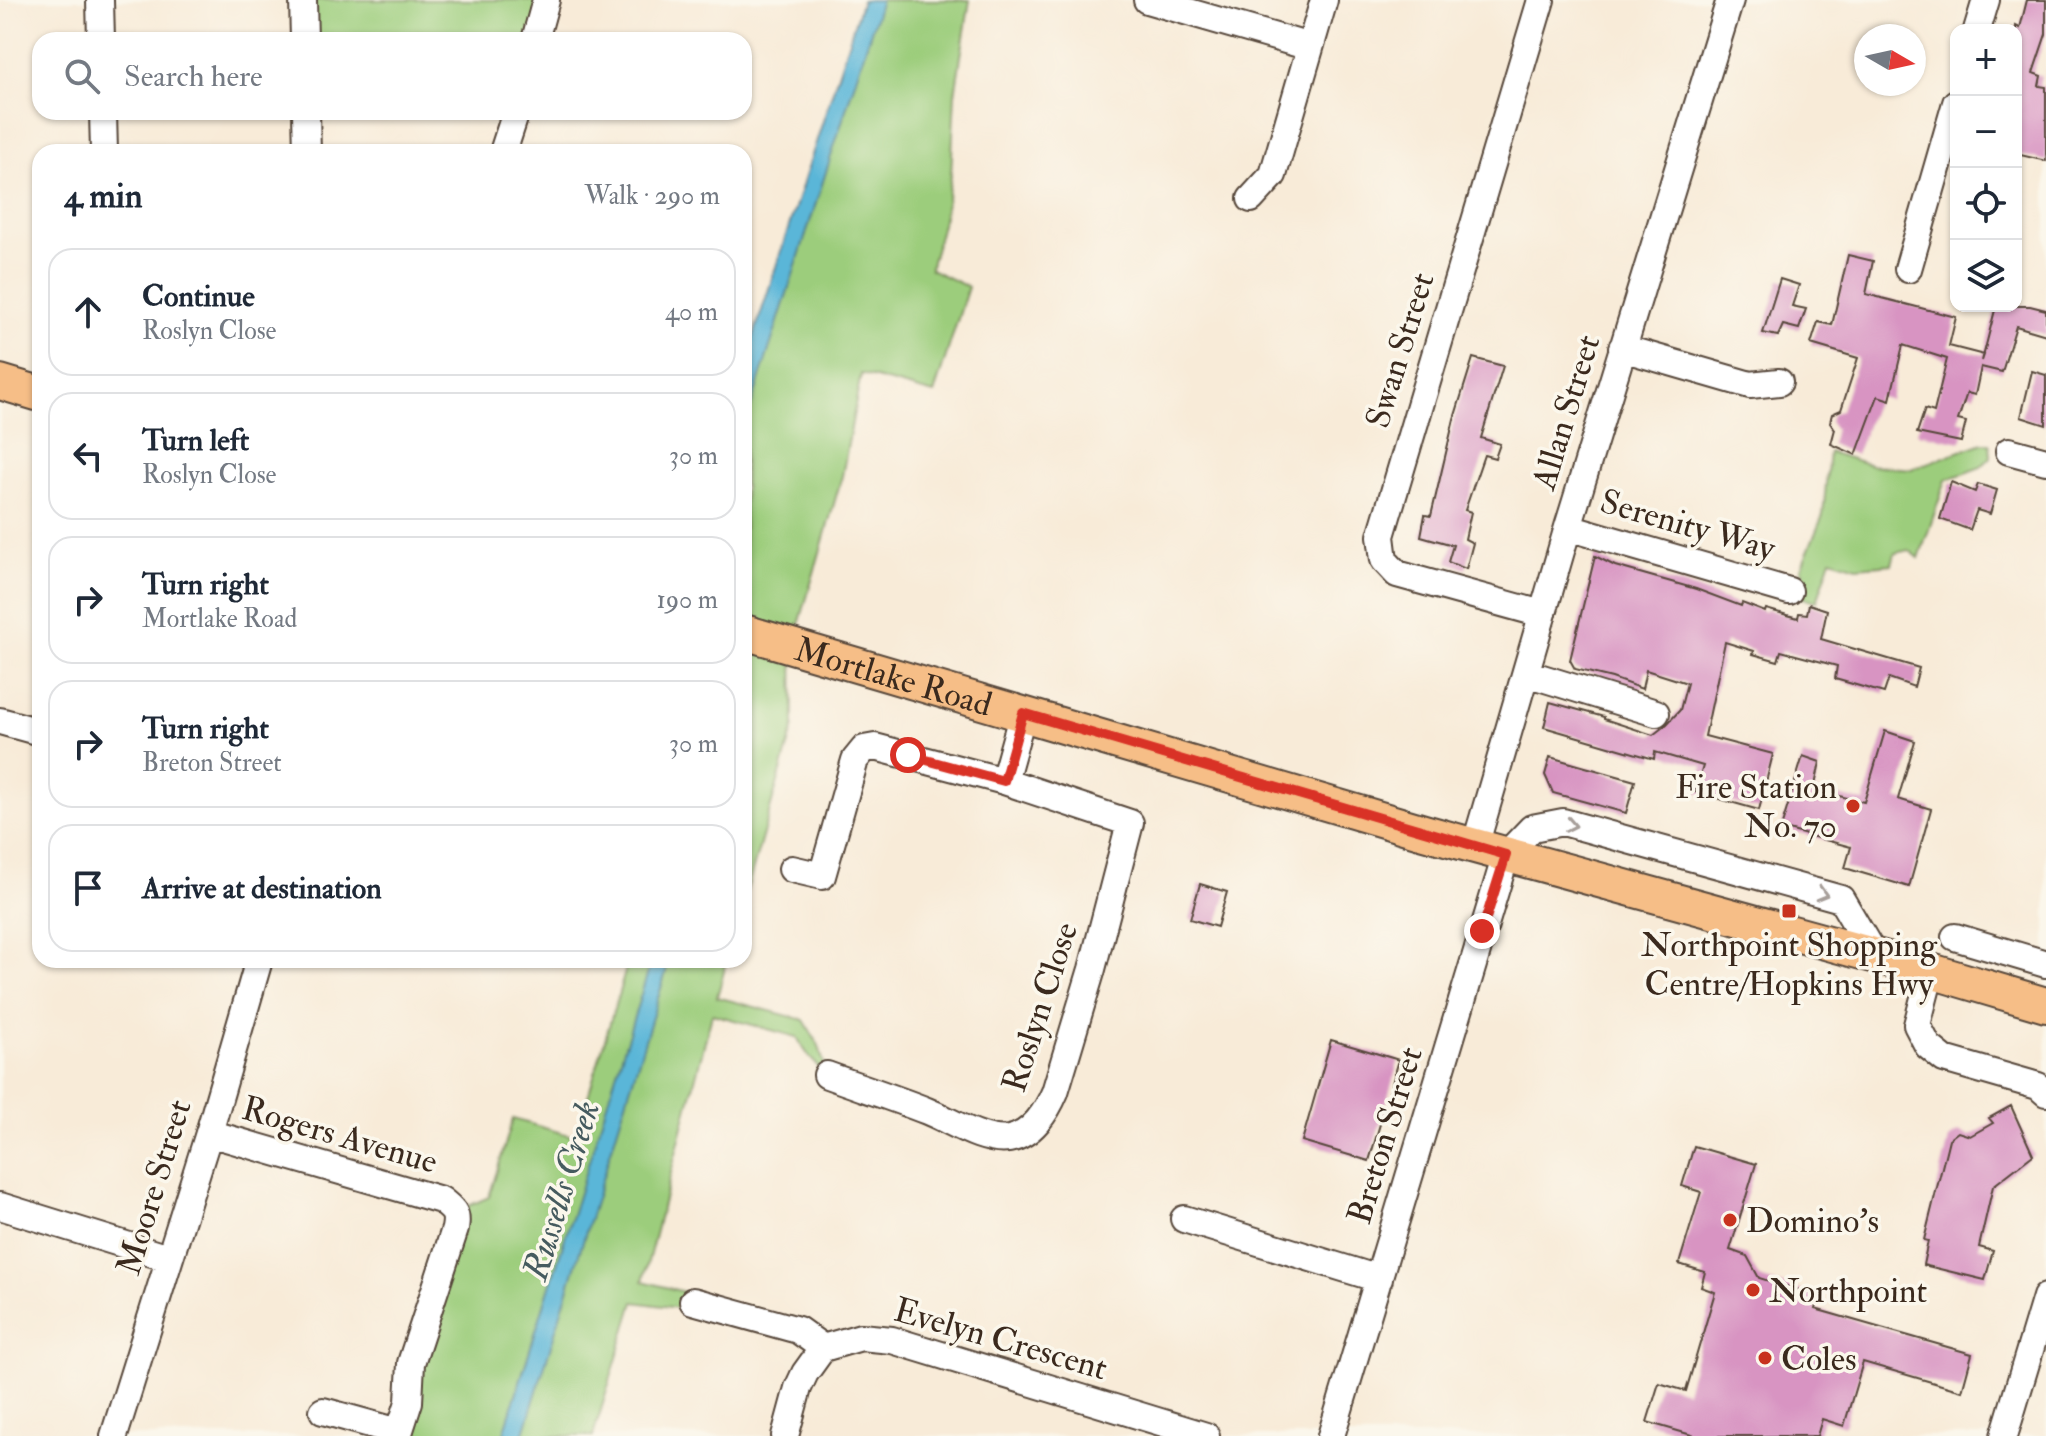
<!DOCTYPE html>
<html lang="en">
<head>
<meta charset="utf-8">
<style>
  :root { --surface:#fff; --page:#f2f2f3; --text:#1f2937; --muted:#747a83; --line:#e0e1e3 }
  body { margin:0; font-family:"IM FELL Double Pica",serif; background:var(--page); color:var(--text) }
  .controls { position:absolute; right:24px; top:24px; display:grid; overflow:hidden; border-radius:16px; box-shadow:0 2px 6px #0004 }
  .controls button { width:72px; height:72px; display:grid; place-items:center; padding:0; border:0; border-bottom:2px solid var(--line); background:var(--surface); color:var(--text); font:40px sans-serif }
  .compass { position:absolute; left:1854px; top:24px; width:72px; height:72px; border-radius:50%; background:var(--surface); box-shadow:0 2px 6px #0004; rotate:99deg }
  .stop { position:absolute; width:24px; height:24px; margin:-18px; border:6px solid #d93025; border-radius:50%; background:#fff }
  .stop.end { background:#d93025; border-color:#fff; box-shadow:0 2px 8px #0008 }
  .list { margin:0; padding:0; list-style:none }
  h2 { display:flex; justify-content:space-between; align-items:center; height:104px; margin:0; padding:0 32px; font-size:34px }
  h2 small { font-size:26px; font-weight:400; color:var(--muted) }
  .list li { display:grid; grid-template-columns:52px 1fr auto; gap:24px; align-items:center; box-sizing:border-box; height:128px; margin:0 16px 16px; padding:0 16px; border:2px solid var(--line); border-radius:24px }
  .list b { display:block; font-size:30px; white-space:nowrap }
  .list p { margin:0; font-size:26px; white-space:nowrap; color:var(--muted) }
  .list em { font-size:26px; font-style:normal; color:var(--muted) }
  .icon { flex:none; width:44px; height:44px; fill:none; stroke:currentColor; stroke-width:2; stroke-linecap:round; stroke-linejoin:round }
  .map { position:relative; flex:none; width:2046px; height:1436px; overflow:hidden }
  .search { position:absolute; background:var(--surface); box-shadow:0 2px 6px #0004; left:32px; top:32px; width:720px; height:88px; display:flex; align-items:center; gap:20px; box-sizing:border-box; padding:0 28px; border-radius:24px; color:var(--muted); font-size:30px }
  .panel { position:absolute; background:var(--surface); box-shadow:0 2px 6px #0004; left:32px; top:144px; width:720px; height:824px; border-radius:24px }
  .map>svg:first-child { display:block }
  .green { fill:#9ccd7c; stroke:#6c7c4d; stroke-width:2 }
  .water { fill:#5ab6d8; stroke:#4a707b; stroke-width:2 }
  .building { fill:#d894c2 }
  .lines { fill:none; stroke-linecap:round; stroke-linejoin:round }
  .minor-casing { stroke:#57473a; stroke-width:30 }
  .major-casing { stroke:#57473a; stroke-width:38 }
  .minor { stroke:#fff; stroke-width:26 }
  .major { stroke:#f6be87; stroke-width:34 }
  .oneway { stroke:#a79f9a }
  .route { stroke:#d93025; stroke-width:10 }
  .poi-dot { fill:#c8321e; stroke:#fbf7ec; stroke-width:3 }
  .labels { text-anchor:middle; stroke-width:7; stroke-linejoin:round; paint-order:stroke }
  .street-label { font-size:34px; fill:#3b2a1e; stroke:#fbf7ec }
  .poi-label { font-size:34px; fill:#3b2a1e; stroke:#fbf7ec; text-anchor:start }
  .water-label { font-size:36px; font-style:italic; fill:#465b5f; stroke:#fbf7ec }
</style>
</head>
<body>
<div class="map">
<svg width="2046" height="1436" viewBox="0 0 2046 1436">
  <rect width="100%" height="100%" fill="#fbf7ec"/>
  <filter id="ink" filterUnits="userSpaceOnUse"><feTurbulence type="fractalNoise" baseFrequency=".0125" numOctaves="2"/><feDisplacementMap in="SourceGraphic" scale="16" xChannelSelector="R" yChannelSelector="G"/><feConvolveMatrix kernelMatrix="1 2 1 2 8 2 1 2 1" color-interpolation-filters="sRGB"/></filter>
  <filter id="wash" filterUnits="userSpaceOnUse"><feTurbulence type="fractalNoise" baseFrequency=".006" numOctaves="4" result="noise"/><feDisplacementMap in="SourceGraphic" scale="32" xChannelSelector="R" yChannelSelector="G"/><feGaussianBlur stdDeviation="1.8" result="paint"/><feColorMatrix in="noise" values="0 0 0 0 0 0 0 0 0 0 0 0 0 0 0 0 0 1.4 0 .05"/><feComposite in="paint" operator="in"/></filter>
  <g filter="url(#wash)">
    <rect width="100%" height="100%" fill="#f8ebd8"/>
    <path class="green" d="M303 0H546L535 40H304Z
      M869 0H970L955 94 951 176 943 220 930 269 968 287 934 394 861 374 842 476 793 646 794 726 744 900V384Z
      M1983 443H1990L1991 457 1981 467 1946 480 1919 558 1909 550 1895 553 1892 564 1857 567 1831 559 1817 601 1794 596 1806 578 1801 568 1823 515 1829 452 1871 465 1911 469Z
      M626 960H727L717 997 804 1020 819 1046 827 1075C814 1064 805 1053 797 1037L712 1014 643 1281 684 1292 678 1308 634 1302 593 1436H409L421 1362 466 1207 489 1197 513 1119 576 1137 625 972Z"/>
    <path class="water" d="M862 0H881L744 428V366Z
      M649 960H667L666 972 523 1436H503L648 972Z"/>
    <g id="blocks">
      <path class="building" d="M2027 0H2046V34L2033 73 2041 76 2039 86 2046 87V161L2016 154V26L2020 28Z
        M1848 255 1873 261 1866 294 1956 317 1949 346 1984 355 1982 361 1996 306H2030L2046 310V335L2016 326 2002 372 1981 367 1975 395 1967 393 1958 420 1966 422 1961 442 1917 433 1925 409 1934 412 1947 359 1903 345 1890 400 1878 396 1856 455 1831 444 1835 429 1830 422 1832 414 1841 410 1858 358 1811 344 1818 322 1832 325Z
        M1780 279 1799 285 1792 306 1806 309 1799 329 1783 325 1778 336 1763 333Z
        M1473 358 1503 366 1481 438 1500 444 1495 458 1484 455 1465 510 1471 512 1465 539 1473 543 1466 569 1448 562 1453 545 1421 536 1425 515 1431 516 1454 419Z
        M2032 371 2046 375V425L2021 417Z
        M1951 482 1975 492 1978 484 1997 490 1990 514 1977 510 1970 530 1940 519Z
        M1595 556 1615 566 1696 589 1741 606 1742 603 1765 612 1766 609 1798 618 1799 613 1807 614 1809 604 1827 610 1821 639 1919 668 1914 687 1889 678 1884 693 1835 679 1837 666 1781 651 1778 661 1753 654 1754 651 1725 642 1705 736 1773 754 1759 810 1695 792 1703 766 1655 752 1654 759 1544 727 1550 702 1604 717V719L1653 735 1667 724 1680 710 1687 683 1646 670 1642 689 1612 678 1575 669 1570 660Z
        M1885 731 1915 741 1898 799 1931 809 1909 887 1845 868 1851 847 1781 828 1803 756 1820 762 1814 790 1864 802Z
        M1550 757 1635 781 1626 813 1553 793 1545 775Z
        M1200 884 1227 892 1217 927 1190 919Z
        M1331 1040 1399 1060 1369 1161 1302 1141Z
        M2011 1106 2033 1155 1993 1186 1979 1247 1993 1251 1985 1280 1923 1265 1928 1241 1924 1240 1949 1139 1958 1132 1970 1136 1993 1123 1989 1118Z
        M1694 1146 1756 1164 1730 1250 1747 1256 1759 1278 1819 1296 1815 1309 1972 1354 1962 1391 1863 1362 1844 1426 1822 1419 1817 1436H1695L1647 1422 1659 1383 1686 1391 1715 1292 1701 1287 1705 1272 1679 1264 1701 1192 1682 1186Z"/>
    </g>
  </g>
  <g filter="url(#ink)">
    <use href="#blocks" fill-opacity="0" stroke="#57473a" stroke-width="2"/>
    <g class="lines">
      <g class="minor-casing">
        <path id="minor" d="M100 0 101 40
          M303 0 304 40
          M1147 0 1310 47
          M1541 0 1381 536 1384 560 1397 574 1542 614
          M1977 30 1986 0
          M535 40 546 0
          M103 112 104 152
          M306 112 307 152
          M503 152 516 112
          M1251 199 1273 175 1324 0
          M1908 269 1956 103
          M1622 348 1750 385 1779 382
          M2009 451 2046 461
          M1568 527 1789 591
          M1526 673 1656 713
          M0 721 40 732
          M1004 781 1023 713
          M1475 846 1568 527 1730 0
          M792 869 822 876 855 760 864 749 875 747 1004 781 1130 823 1092 969 1055 1092C1047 1111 1032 1135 1009 1139 983 1143 950 1120 927 1111 894 1098 860 1087 827 1075
          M1955 937 2046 964
          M1931 971 1917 1025 1928 1046 1944 1059 2038 1086 2046 1093
          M209 1133 441 1200C453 1210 458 1212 455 1229L411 1363 409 1402 398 1436
          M0 1206 168 1258
          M1184 1219 1379 1279
          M693 1301 798 1330 823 1348
          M323 1411 399 1432
          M114 1436 209 1133 259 960
          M785 1436 798 1388 805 1373 823 1348 861 1337 892 1340 1206 1436
          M1331 1436 1506 855 1532 828 1563 822 1841 899 1874 955
          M2004 1436 2046 1297"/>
      </g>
      <g class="major-casing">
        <g id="major">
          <path d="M0 382 40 394"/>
          <path id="s1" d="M744 632 1424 832 1931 971 2046 1005"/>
        </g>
      </g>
      <use href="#minor" class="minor"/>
      <use href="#major" class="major"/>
    </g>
    <defs><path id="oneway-chevron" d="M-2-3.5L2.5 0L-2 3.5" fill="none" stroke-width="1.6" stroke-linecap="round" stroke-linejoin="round" transform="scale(2)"/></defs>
    <g class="oneway">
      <use href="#oneway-chevron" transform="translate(1571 825) rotate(11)"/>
      <use href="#oneway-chevron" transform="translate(1822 894) rotate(16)"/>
    </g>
  </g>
  <g class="lines" filter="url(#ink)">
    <path class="route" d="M908 755 1004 781 1023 713 1506 855 1482 931"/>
  </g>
  <g class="poi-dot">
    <circle cx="1853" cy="806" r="8"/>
    <rect x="1781" y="903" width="16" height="16" rx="4"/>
    <circle cx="1730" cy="1220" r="8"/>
    <circle cx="1753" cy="1290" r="8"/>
    <circle cx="1765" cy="1358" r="8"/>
  </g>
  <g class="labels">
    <g class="street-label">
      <text transform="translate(1399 350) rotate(-73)" y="12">Swan Street</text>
      <text transform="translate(1565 412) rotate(-73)" y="12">Allan Street</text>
      <text transform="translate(1688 524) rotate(16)" y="12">Serenity Way</text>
      <text dy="12" stroke="none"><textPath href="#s1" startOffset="156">Mortlake Road</textPath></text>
      <text transform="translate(1039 1007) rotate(-72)" y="12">Roslyn Close</text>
      <text transform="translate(340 1134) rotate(16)" y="12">Rogers Avenue</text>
      <text transform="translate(1384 1135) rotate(-73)" y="12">Breton Street</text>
      <text transform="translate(153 1187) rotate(-73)" y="12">Moore Street</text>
      <text transform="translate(1001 1338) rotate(16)" y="12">Evelyn Crescent</text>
    </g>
    <g class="poi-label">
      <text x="1837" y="798" text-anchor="end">Fire Station<tspan x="1837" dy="39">No. 70</tspan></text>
      <text x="1789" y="956" text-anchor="middle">Northpoint Shopping<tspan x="1789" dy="39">Centre/Hopkins Hwy</tspan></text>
      <text x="1746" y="1232">Domino's</text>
      <text x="1769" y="1302">Northpoint</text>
      <text x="1781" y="1370">Coles</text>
    </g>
    <g class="water-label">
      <text transform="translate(560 1190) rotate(-73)" y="13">Russells Creek</text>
    </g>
  </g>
</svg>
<div class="controls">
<button>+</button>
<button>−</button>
<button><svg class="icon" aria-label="locate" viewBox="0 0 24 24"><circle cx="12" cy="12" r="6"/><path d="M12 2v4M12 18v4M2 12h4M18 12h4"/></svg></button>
<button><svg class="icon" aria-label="layers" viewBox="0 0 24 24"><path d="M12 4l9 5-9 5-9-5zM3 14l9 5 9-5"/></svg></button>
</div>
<svg class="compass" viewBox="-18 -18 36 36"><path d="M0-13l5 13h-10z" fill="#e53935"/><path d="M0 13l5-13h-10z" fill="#747a83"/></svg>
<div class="stop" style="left:908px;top:755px"></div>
<div class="stop end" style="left:1482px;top:931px"></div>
<div class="search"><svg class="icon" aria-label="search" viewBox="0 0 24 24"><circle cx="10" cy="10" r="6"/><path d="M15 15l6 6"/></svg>Search here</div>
<section class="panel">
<h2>4 min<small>Walk · 290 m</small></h2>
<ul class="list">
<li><svg class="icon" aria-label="ahead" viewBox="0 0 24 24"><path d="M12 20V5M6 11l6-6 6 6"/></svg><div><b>Continue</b><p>Roslyn Close</p></div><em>40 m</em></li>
<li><svg class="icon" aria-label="left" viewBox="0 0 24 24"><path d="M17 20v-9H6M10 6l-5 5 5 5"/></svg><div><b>Turn left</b><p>Roslyn Close</p></div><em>30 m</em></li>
<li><svg class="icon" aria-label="right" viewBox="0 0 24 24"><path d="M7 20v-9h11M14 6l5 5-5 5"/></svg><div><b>Turn right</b><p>Mortlake Road</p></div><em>190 m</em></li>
<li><svg class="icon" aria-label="right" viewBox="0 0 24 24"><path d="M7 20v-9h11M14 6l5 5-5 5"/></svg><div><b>Turn right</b><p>Breton Street</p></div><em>30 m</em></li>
<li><svg class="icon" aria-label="arrive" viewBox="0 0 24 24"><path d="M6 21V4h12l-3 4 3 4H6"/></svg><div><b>Arrive at destination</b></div></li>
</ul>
</section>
</div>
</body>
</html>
